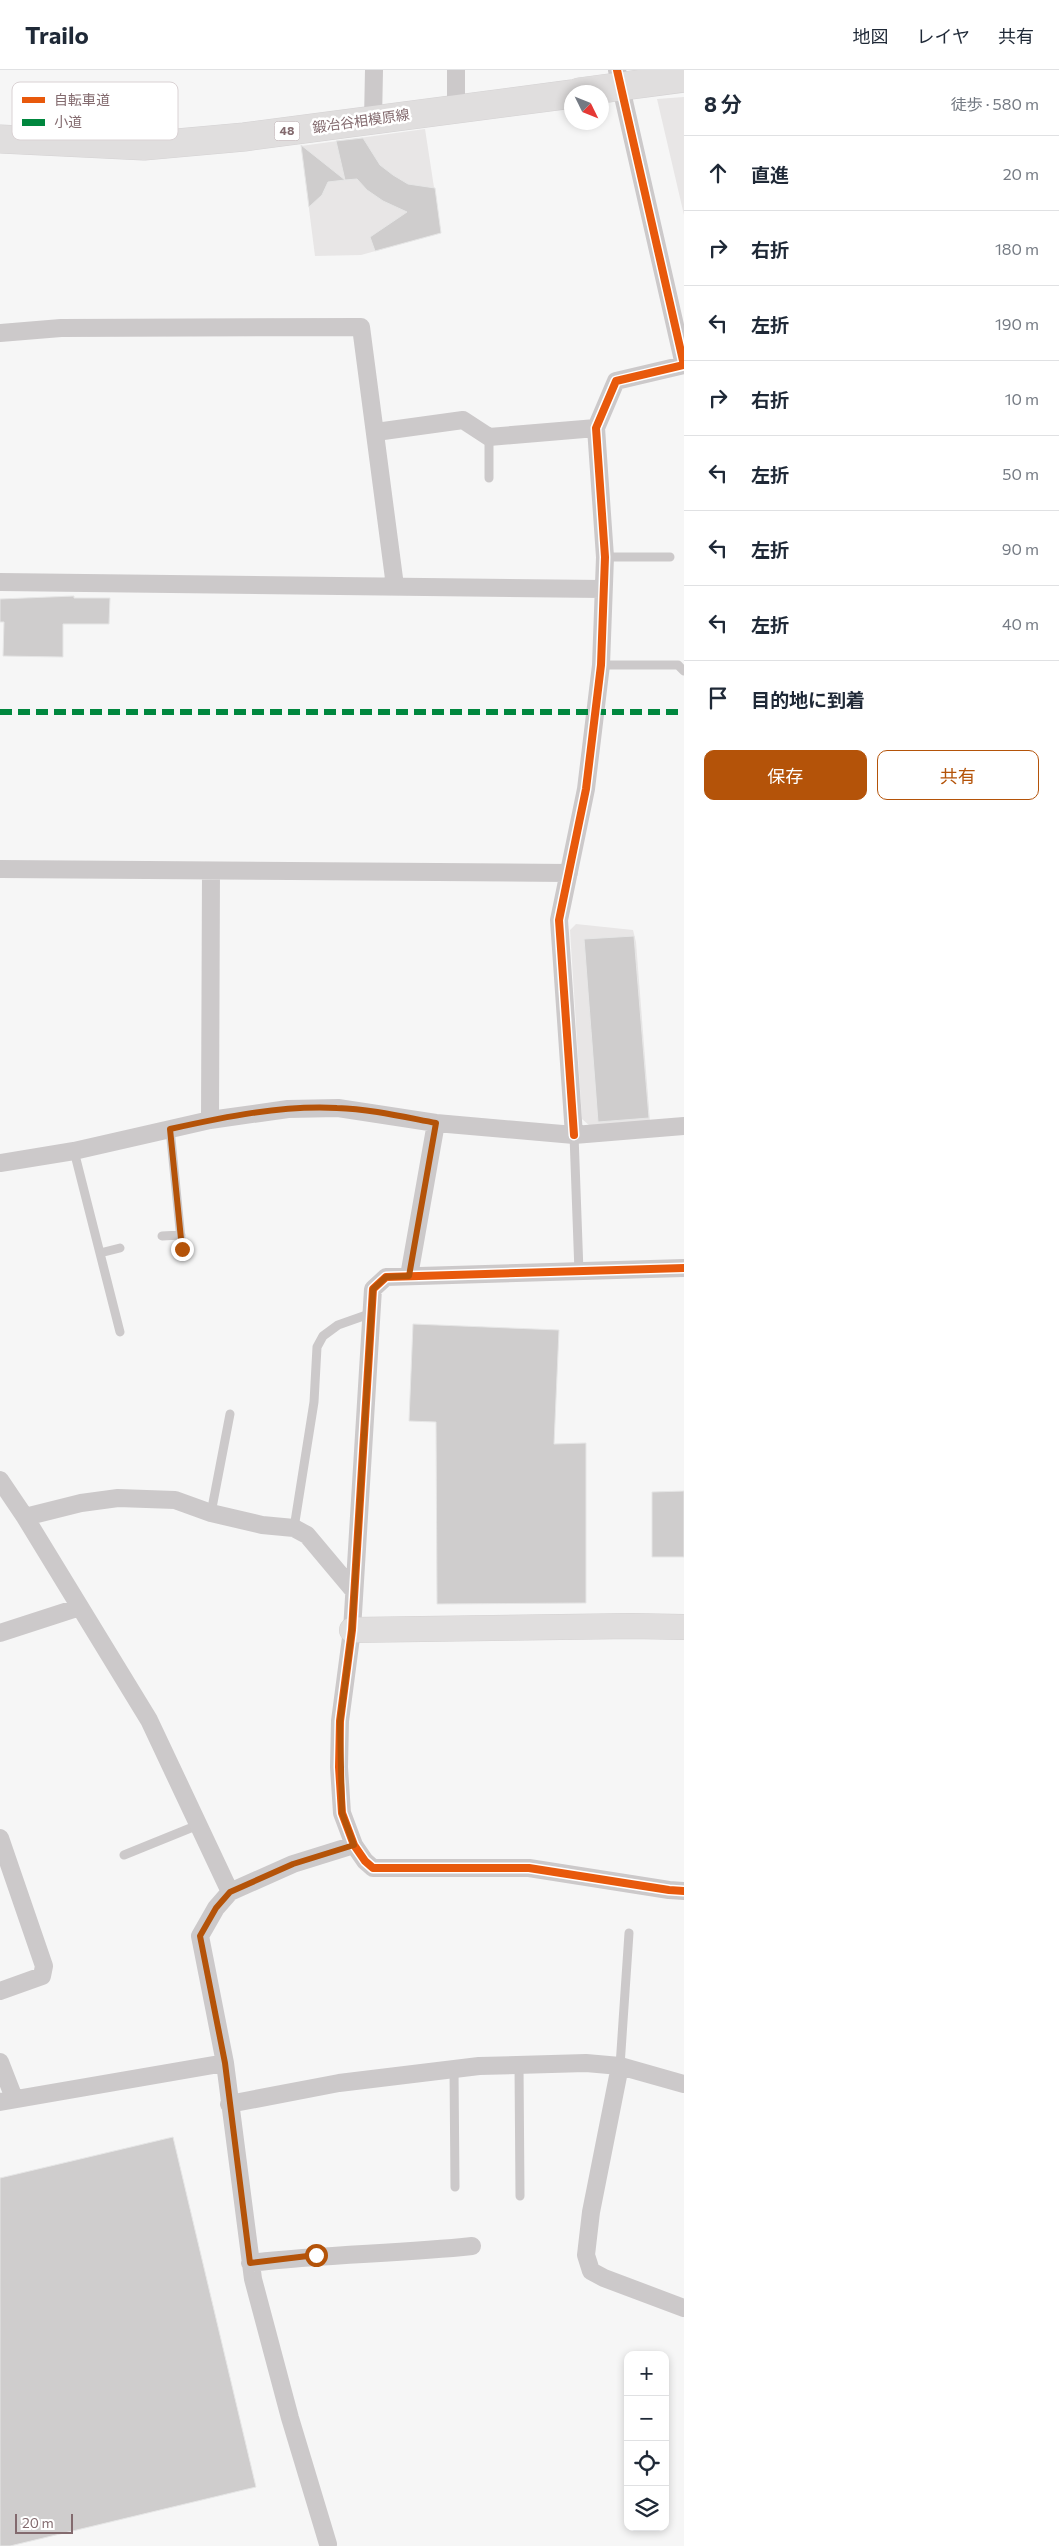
<!DOCTYPE html>
<html lang="ja">
<head>
<meta charset="utf-8">
<style>
  :root { --surface:#fff; --page:#f6f6f7; --text:#1f2937; --muted:#747a83; --line:#e0e1e3; --accent:#b45309 }
  body { margin:0; font-family:Commissioner,"Noto Sans JP",sans-serif; background:var(--page); color:var(--text) }
  .controls { position:absolute; right:15px; bottom:15px; display:grid; overflow:hidden; border-radius:10px; box-shadow:0 2px 8px #0003 }
  .controls button { width:45px; height:45px; display:grid; place-items:center; padding:0; border:0; border-bottom:1px solid var(--line); background:var(--surface); color:var(--text); font:25px sans-serif }
  .compass { position:absolute; left:564px; top:15px; width:45px; height:45px; border-radius:50%; background:var(--surface); box-shadow:0 2px 8px #0003; rotate:133deg }
  .scale { position:absolute; left:15px; bottom:12px; width:58px; box-sizing:border-box; padding-left:5px; border:2px solid #836a6e; border-top:0; font-size:14px; line-height:18px; white-space:nowrap; color:#836a6e; -webkit-text-stroke:4px #fff; paint-order:stroke }
  .stop { position:absolute; width:15px; height:15px; margin:-11px; border:4px solid #b45309; border-radius:50%; background:#fff }
  .stop.end { background:#b45309; border-color:#fff; box-shadow:0 1px 5px #0008 }
  .list { margin:0; padding:0; list-style:none }
  h2 { display:flex; justify-content:space-between; align-items:center; height:65px; margin:0; padding:0 20px; font-size:21px }
  h2 small { font-size:16px; font-weight:400; color:var(--muted) }
  .list li { display:grid; grid-template-columns:32px 1fr auto; gap:15px; align-items:center; box-sizing:border-box; height:75px; padding:0 20px; border-top:1px solid var(--line) }
  .list b { display:block; font-size:19px; white-space:nowrap }
  .list em { font-size:16px; font-style:normal; color:var(--muted) }
  .actions { display:flex; gap:10px; padding:15px 20px }
  .actions a { flex:1; padding:11px 0; border:1px solid var(--accent); border-radius:10px; text-align:center; font-size:18px; color:var(--accent) }
  .actions .main { background:var(--accent); color:#fff }
  .icon { flex:none; width:28px; height:28px; fill:none; stroke:currentColor; stroke-width:2; stroke-linecap:round; stroke-linejoin:round }
  .map { position:relative; flex:none; width:684px; height:2476px; overflow:hidden }
  header { display:flex; align-items:center; gap:30px; box-sizing:border-box; height:70px; padding:0 25px; background:var(--surface); border-bottom:1px solid var(--line) }
  header strong { font-size:24px }
  nav { display:flex; gap:28px; margin-inline-start:auto; font-size:18px }
  main { display:flex }
  aside { flex:1; background:var(--surface) }
  .map>svg:first-child { display:block }
  .built { fill:#e8e6e6 }
  .building { fill:#cfcdcd; stroke:#e6e6e6 }
  .lines { fill:none; stroke-linecap:round; stroke-linejoin:round }
  .secondary-casing { stroke:#d4d2d2; stroke-width:26 }
  .primary-casing { stroke:#d4d2d3; stroke-width:29 }
  .lane { stroke:#ccc9ca; stroke-width:9 }
  .street { stroke:#ccc9ca; stroke-width:18 }
  .secondary { stroke:#e0dede; stroke-width:25 }
  .primary { stroke:#e0dede; stroke-width:28 }
  .quiet { stroke:#00873e; stroke-width:6; stroke-dasharray:12 6; stroke-linecap:butt }
  .cycleway-casing { stroke:#fff; stroke-width:11 }
  .cycleway { stroke:#e8590c; stroke-width:8 }
  .route { stroke:#b45309; stroke-width:6 }
  .labels { text-anchor:middle; stroke-width:5; stroke-linejoin:round; paint-order:stroke }
  .shield { fill:#fff; stroke:#a8979a; stroke-width:1 }
  .shield-label { font-size:12px; font-weight:bold; fill:#836a6e }
  .street-label { font-size:14px; fill:#836a6e; stroke:#fff }
  .key { fill:#fff; stroke:#dad2d4; stroke-width:1 }
  .key-label { font-size:14px; fill:#836a6e }
</style>
</head>
<body>
<header>
<strong>Trailo</strong>
<nav><a>地図</a><a>レイヤ</a><a>共有</a></nav>
</header>
<main>
<div class="map">
<svg width="684" height="2476" viewBox="0 0 684 2476">
  <rect width="100%" height="100%" fill="#f6f6f6"/>
  <path class="built" d="M684 27V145L657 29Z
    M425 59 441 163 361 185 315 186 301 76Z
    M576 854 633 860 636 872 650 1052 590 1056 582 1049 570 860Z"/>
  <path class="building" d="M363 68 380 95 393 105 408 114 435 118 441 163 375 181 370 167 407 142 383 131 367 120 357 109 345 110 336 71Z
    M301 75 345 110 328 112 322 125 309 137Z
    M74 526V528H110L109 554H63V587L3 586 4 552H0V529Z
    M634 866 649 1048 598 1052 584 869Z
    M413 1254 559 1260 554 1374 586 1373V1533L437 1534 436 1352 409 1351Z
    M684 1421V1487H652V1422Z
    M173 2067 256 2417 10 2476H0V2108Z"/>
  <g class="lines">
    <g class="secondary-casing">
      <path id="secondary" d="M352 1560 631 1556 684 1557"/>
    </g>
    <g class="primary-casing">
      <path id="primary" d="M579 22 684 8
        M0 69 144 76 244 67 572 24"/>
    </g>
    <path class="lane" d="M489 408V367
      M605 487H670
      M601 595H678L684 601
      M170 1059 182 1179
      M574 1065 579 1202
      M74 1081 120 1262
      M162 1166 181 1165
      M100 1183 120 1178
      M211 1443 230 1344
      M294 1458 314 1332 317 1277 323 1266 338 1255 372 1243
      M124 1785 198 1755
      M519 1995 520 2126
      M620 1996 629 1863
      M454 1999 455 2117"/>
    <path class="street" d="M456 38V0
      M373 50 374 0
      M0 263 61 258 361 257 395 516
      M376 362 463 350 489 367 596 358
      M0 512 603 519
      M0 799 569 803
      M210 1050 211 801
      M574 1065 559 850 586 719 601 595 605 487 596 358 616 311 684 295 617 0
      M0 1093 74 1081 210 1050 288 1039 338 1038 436 1053 574 1065 684 1056
      M684 1198 386 1207 373 1219 352 1560 340 1651 339 1697 342 1743 354 1775 365 1791 373 1798H529L669 1820 684 1821
      M409 1206 436 1053
      M0 1410 25 1447 149 1650 230 1822
      M25 1447 81 1433 118 1428 175 1430 211 1443 262 1455 294 1458 307 1465 354 1521
      M0 1563 80 1537
      M0 1768 44 1896 42 1906 0 1921
      M0 1992 14 2028
      M620 1996 591 2142 586 2185 591 2201 604 2208 684 2238
      M0 2032 225 1993
      M229 2034 339 2013 479 1996 586 1993 620 1996 684 2014
      M250 2193C324 2184 398 2184 472 2176
      M328 2474 290 2348 253 2209 225 1993 200 1866 216 1838 230 1822 293 1794 354 1775"/>
    <use href="#secondary" class="secondary"/>
    <use href="#primary" class="primary"/>
    <path class="quiet" d="M0 642H684"/>
    <g class="cycleway-casing">
      <path id="cycleway" d="M574 1065 559 850 586 719 601 595 605 487 596 358 616 311 684 295 617 0
        M684 1198 386 1207 373 1219 352 1560 340 1651 339 1697 342 1743 354 1775 365 1791 373 1798H529L669 1820 684 1821"/>
    </g>
    <use href="#cycleway" class="cycleway"/>
  </g>
  <g class="lines">
    <path class="route" d="M182 1179 170 1059C224 1047 281 1035 337 1038 370 1039 404 1047 436 1053L409 1206 386 1207 373 1219 352 1560 340 1652 342 1743 354 1775 293 1794 230 1822 216 1838 200 1866 225 1993 250 2193 316 2185"/>
  </g>
  <g class="labels">
    <rect class="shield" x="274.5" y="51.5" width="25" height="19" rx="4"/>
    <g class="shield-label">
      <text x="287" y="65">48</text>
    </g>
    <g class="street-label">
      <text transform="translate(361 51) rotate(-8)" y="5">鍛冶谷相模原線</text>
    </g>
  </g>
  <rect x="12" y="12" width="166" height="58" rx="8" class="key"/>
  <rect x="22" y="27" width="23" height="6" fill="#e8590c"/>
  <rect x="22" y="49" width="23" height="7" fill="#00873e"/>
  <g class="key-label">
    <text x="54" y="35">自転車道</text>
    <text x="54" y="57">小道</text>
  </g>
</svg>
<div class="controls">
<button>+</button>
<button>−</button>
<button><svg class="icon" aria-label="locate" viewBox="0 0 24 24"><circle cx="12" cy="12" r="6"/><path d="M12 2v4M12 18v4M2 12h4M18 12h4"/></svg></button>
<button><svg class="icon" aria-label="layers" viewBox="0 0 24 24"><path d="M12 4l9 5-9 5-9-5zM3 14l9 5 9-5"/></svg></button>
</div>
<svg class="compass" viewBox="-18 -18 36 36"><path d="M0-13l5 13h-10z" fill="#e53935"/><path d="M0 13l5-13h-10z" fill="#747a83"/></svg>
<div class="scale">20 m</div>
<div class="stop" style="left:316px;top:2185px"></div>
<div class="stop end" style="left:182px;top:1179px"></div>
</div>
<aside>
<h2>8 分<small>徒歩 · 580 m</small></h2>
<ul class="list">
<li><svg class="icon" aria-label="ahead" viewBox="0 0 24 24"><path d="M12 20V5M6 11l6-6 6 6"/></svg><div><b>直進</b></div><em>20 m</em></li>
<li><svg class="icon" aria-label="right" viewBox="0 0 24 24"><path d="M7 20v-9h11M14 6l5 5-5 5"/></svg><div><b>右折</b></div><em>180 m</em></li>
<li><svg class="icon" aria-label="left" viewBox="0 0 24 24"><path d="M17 20v-9H6M10 6l-5 5 5 5"/></svg><div><b>左折</b></div><em>190 m</em></li>
<li><svg class="icon" aria-label="right" viewBox="0 0 24 24"><path d="M7 20v-9h11M14 6l5 5-5 5"/></svg><div><b>右折</b></div><em>10 m</em></li>
<li><svg class="icon" aria-label="left" viewBox="0 0 24 24"><path d="M17 20v-9H6M10 6l-5 5 5 5"/></svg><div><b>左折</b></div><em>50 m</em></li>
<li><svg class="icon" aria-label="left" viewBox="0 0 24 24"><path d="M17 20v-9H6M10 6l-5 5 5 5"/></svg><div><b>左折</b></div><em>90 m</em></li>
<li><svg class="icon" aria-label="left" viewBox="0 0 24 24"><path d="M17 20v-9H6M10 6l-5 5 5 5"/></svg><div><b>左折</b></div><em>40 m</em></li>
<li><svg class="icon" aria-label="arrive" viewBox="0 0 24 24"><path d="M6 21V4h12l-3 4 3 4H6"/></svg><div><b>目的地に到着</b></div></li>
</ul>
<div class="actions"><a class="main">保存</a><a>共有</a></div>
</aside>
</main>
</body>
</html>
